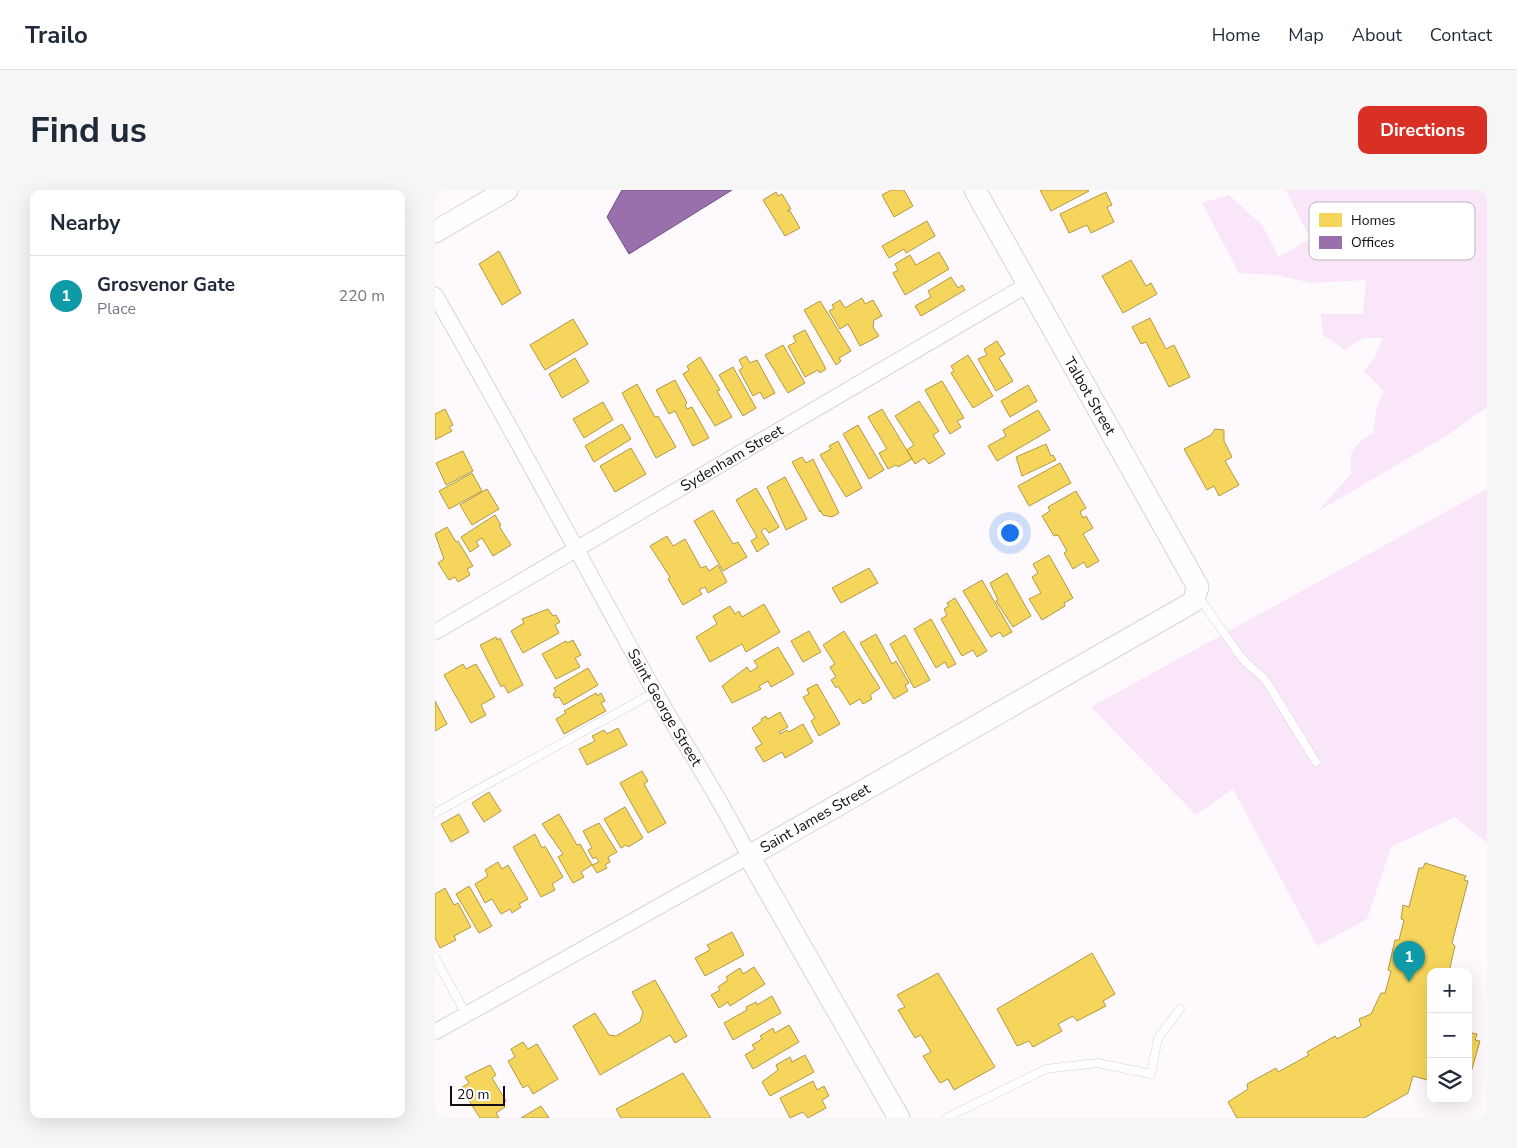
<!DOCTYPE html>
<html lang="en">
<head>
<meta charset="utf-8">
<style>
  :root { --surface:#fff; --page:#f6f6f7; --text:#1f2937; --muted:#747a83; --line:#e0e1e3; --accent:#d93025 }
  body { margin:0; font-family:"Nunito Sans",sans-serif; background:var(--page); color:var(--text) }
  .controls { position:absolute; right:15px; bottom:15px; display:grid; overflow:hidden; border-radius:10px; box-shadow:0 5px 20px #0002 }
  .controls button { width:45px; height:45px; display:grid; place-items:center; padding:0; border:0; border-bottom:1px solid var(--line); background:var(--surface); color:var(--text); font:25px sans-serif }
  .scale { position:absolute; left:15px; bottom:12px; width:55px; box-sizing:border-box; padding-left:5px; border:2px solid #140e14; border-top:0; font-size:14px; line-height:18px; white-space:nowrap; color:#140e14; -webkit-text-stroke:4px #fff; paint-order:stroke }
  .you { position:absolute; left:574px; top:342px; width:18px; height:18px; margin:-12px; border:4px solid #fff; border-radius:50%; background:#1a73e8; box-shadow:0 0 0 8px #1a73e833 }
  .badge { display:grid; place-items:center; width:32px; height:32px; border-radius:50%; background:var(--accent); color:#fff; font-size:16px; font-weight:700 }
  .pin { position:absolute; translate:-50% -41px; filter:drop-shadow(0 1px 2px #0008) }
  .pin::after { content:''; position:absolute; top:26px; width:18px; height:15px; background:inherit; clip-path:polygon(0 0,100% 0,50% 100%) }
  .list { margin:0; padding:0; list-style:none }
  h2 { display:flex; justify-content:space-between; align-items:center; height:65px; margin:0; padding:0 20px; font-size:21px }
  h2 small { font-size:16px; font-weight:400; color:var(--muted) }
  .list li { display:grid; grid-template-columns:32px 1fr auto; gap:15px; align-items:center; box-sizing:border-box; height:80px; padding:0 20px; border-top:1px solid var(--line) }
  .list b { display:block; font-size:19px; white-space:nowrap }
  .list p { margin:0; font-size:16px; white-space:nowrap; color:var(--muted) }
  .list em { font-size:16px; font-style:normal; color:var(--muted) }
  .icon { flex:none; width:28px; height:28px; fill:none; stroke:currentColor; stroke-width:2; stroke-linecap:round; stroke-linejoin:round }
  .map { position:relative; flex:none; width:1052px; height:928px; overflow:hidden; border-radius:10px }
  header { display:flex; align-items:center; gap:30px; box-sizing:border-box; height:70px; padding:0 25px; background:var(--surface); border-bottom:1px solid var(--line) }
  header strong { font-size:24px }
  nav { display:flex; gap:28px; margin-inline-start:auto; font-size:18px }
  .intro { display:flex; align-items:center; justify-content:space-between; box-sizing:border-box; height:120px; padding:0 30px }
  h1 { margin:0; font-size:35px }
  .button { padding:12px 22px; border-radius:10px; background:var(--accent); color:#fff; font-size:18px; font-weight:700 }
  main { display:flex; gap:30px; padding:0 30px }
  aside { flex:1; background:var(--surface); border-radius:10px; box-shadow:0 5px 20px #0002 }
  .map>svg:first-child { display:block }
  .green { fill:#fae6f9 }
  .homes { fill:#f6d55c; stroke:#b29946 }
  .offices { fill:#9970ab; stroke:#71537e }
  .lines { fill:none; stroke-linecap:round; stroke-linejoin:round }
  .lane-casing { stroke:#d8d3d7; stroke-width:9 }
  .street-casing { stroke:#d8d3d7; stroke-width:17 }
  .secondary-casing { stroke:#d8d3d7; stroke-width:23 }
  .lane { stroke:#fffeff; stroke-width:8 }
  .street { stroke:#fffeff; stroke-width:15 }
  .secondary { stroke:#fffeff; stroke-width:21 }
  .labels { text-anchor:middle; stroke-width:5; stroke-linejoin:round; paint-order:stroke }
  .street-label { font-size:15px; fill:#140e14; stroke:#fff }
  .key { fill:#fff; stroke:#b8b7b8; stroke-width:1 }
  .key-label { font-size:14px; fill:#140e14 }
</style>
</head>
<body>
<header>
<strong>Trailo</strong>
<nav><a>Home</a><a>Map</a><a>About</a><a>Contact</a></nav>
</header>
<div class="intro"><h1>Find us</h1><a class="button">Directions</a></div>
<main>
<aside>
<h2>Nearby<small></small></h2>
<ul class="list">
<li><span class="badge" style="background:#0f9aa8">1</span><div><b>Grosvenor Gate</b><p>Place</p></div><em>220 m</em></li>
</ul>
</aside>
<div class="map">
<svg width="1052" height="928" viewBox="0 0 1052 928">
  <rect width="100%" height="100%" fill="#fdf9fd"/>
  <path class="green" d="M851 0H1052V217L1011 246 882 322 917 283C912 259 920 256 938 242L942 217 949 201 929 181 940 167 948 148H928L910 160 888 145 886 124H928L931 90 876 93 842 85 804 83 767 13 794 5 827 35 844 67 875 49Z
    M1052 299V653L1020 627 956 657 932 729 882 756 798 599 761 625 656 517Z"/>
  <path class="homes" d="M456 0H469L478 16 459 27 447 5Z
    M605 0H653L654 1 616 21Z
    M341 2 343 6 347 4 356 19 352 21H355L365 38 350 46 328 10Z
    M671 2 677 15 672 17 679 32 656 43 652 35 634 43 625 24Z
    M492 31 500 46 471 63 469 59 454 68 447 56Z
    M64 61 86 103 67 115 44 74Z
    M504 62 514 79 470 105 458 83 463 80 460 74 475 65 481 75Z
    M696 70 711 96 716 93 722 104 688 123 667 86Z
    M516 87 523 98 527 95 530 100 486 126 480 116 496 107 493 101Z
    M427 108 430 114 438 110 447 126 439 130 438 137 444 146 425 156 413 134 405 139 394 121 399 118 397 115 405 110 410 118Z
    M385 111 416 161 404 168 406 171 401 175 369 120Z
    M715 128 731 159 739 155 755 187 734 197 711 152 706 154 697 137Z
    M138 129 153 154 110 180 95 155Z
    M370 140 391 179 385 183 383 180 370 187 353 156 361 152 358 146Z
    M562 151 570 164 564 168 578 191 561 201 543 169 552 165 549 159Z
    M348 155 370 193 353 203 330 165Z
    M533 165 558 206 538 218 516 183 519 181 516 176Z
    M311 166 315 173 322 170 340 203 329 209 325 202 318 206 304 180 308 178 304 170Z
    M265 167 285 200 282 201 297 227 280 236 248 184 254 180 252 176Z
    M140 168 154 192 127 208 114 184Z
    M298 177 321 218 308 226 284 185Z
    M240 190 252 213 250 215 252 219 257 217 274 248 258 256 240 221 234 224 221 200Z
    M507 191 529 228 522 231 526 237 515 244 490 200Z
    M202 194 220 227 223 226 241 257 221 268 187 203Z
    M593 195 602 211 575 227 566 211Z
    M484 211 504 241 498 245 510 264 494 274 489 268 480 274 472 260 479 255 460 226Z
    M168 212 178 230 149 248 138 229Z
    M10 219 18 235 14 237 17 241 0 250V224Z
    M447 219 477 269 463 277 461 275 453 279 444 263 452 259 433 227Z
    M603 220 615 240 562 271 553 256 571 246 568 240Z
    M187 234 196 249 159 272 150 256Z
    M423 235 449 280 434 289 408 244Z
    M780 239 789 240V251L797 267 790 271 804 295 784 306 779 296 772 300 749 259 776 245Z
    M403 251 427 298 411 307 385 265 396 259 394 256Z
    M611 254 616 266 618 265 621 270 587 286 581 267Z
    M196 258 211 284 180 302 165 276Z
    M28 261 38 281 11 295 1 273Z
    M367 267 371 273 378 269 404 323 397 327 388 325 385 320V322L357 272Z
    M625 273 636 293 594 316 583 296Z
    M37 283 47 301 14 319 4 301Z
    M350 287 372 329 351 340 332 297Z
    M321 298 344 337 334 343 330 338 326 341 334 354 322 362 316 351 322 347 301 310Z
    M52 299 64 319 37 335 25 315Z
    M641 301 651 318 645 322 648 328 651 326 658 338 648 344 664 371 652 378 649 372 638 379 629 363 632 361 623 345 619 346 607 326 615 321 613 317Z
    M278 320 298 354 303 352 312 367 288 381 259 331Z
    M60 325 66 335 64 336 76 355 58 366 47 348 41 352 44 356 35 362 26 347Z
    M12 337 21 352 23 351 38 376 32 379 35 385 23 392 20 387 14 390 3 373 9 369 0 344Z
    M232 346 238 356 250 349 266 378 271 376 274 381 283 375 292 392 273 403 270 397 264 400 267 404 248 415 233 389 235 387 215 356Z
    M614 365 638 408 629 413 630 416 607 430 594 409 606 403 597 387 603 383 598 374Z
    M434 378 443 393 406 413 397 398Z
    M572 383 596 426 578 437 561 411 563 410 555 393Z
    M547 390 577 442 568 447 565 442 556 447 528 401Z
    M520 408 552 461 542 467 538 460 527 466 506 429 512 425 509 419 514 416 512 413Z
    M329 414 345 442 311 462 307 454 275 472 261 447 282 434 278 426 295 416 300 424 304 421 307 427Z
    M113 419 118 426 121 425 125 432 120 435 124 443 88 463 76 441 89 433 87 429Z
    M496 429 521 474 513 478 510 472 501 478 479 439Z
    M374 441 386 462 368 472 356 451Z
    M409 441 445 498 435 505 437 509 428 514 425 509 415 515 403 496 401 498 396 490 401 487 395 477 400 474 388 455Z
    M441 444 457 474 461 471 474 493 470 495 473 501 459 509 425 453Z
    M470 445 495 490 479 498 455 454Z
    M61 447 62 450 65 448 88 495 73 503 69 495 66 497 45 455Z
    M138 450 146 465 140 468 145 477 121 489 107 464 131 451 132 453Z
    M343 457 359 484 336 497 333 491 324 496 326 499 297 513 287 496 312 477 315 482 323 477 319 471Z
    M28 474 31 479 41 474 60 507 46 515 51 525 36 533 9 485Z
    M153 478 163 495 129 515 124 507 120 508 118 504 121 501 119 498Z
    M382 494 405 534 384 546 376 531 380 528 368 507 374 504 372 499Z
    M161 503 162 506 166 503 170 511 166 513 171 521 129 544 121 529 131 523 129 521Z
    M0 511 12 534 0 541Z
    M345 522 353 537 344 542 345 544 352 540 354 542 368 534 378 552 350 568 347 562 329 572 320 558 327 554 317 538 327 531 326 529 331 526 332 529 335 528Z
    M183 538 192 555 152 575 144 559 160 551 157 546 169 540 172 544Z
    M207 581 213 591 209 594 231 633 213 643 185 593Z
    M54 602 66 621 49 632 37 613Z
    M190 617 208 648 193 657 191 655 186 658 169 629Z
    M24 624 34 642 16 652 6 634Z
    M124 624 142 655 145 654 157 675 146 682 149 687 138 693 123 667 128 664 107 634Z
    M164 633 182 662 173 667 175 672 170 675 172 678 162 683 157 675 164 672 161 667 158 669 153 660 157 658 148 641Z
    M100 644 107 658 110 656 128 687 117 694 120 700 106 707 78 657Z
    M63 672 67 679 73 675 93 709 84 714 86 717 77 723 75 719 66 724 57 709 50 713 40 694 53 686 50 680Z
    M990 673 1031 686 1029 690 1033 691 1017 753 1020 756 1014 782H996V827L993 837 996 838V891L978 886 973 903 929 928H802L793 912 813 899 812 894 841 878 843 882 874 865 872 862 900 846 902 849 926 836 924 829 936 824 946 803H950L956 781 953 780 960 750H964L969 730 966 729 968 715 974 717 984 678H988Z
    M34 696 57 736 44 743 21 704Z
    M10 698 19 715 23 713 36 737 19 746 21 750 5 758 0 748V704Z
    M297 742 309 765 270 786 260 768 275 760 272 755Z
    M657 763 680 804 668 811 671 816 642 831 638 826 623 834 627 841 598 857 594 851 582 856 562 819Z
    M319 777 330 794 295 816 293 812 284 818 276 805 285 800 283 797 293 790 291 787 305 778 308 784Z
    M503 783 560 877 519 900 513 889 505 893 488 866 496 862 486 845 480 848 463 820 470 817 462 805Z
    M220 790 252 846 240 853 235 845 165 885 138 836 160 823 174 845 181 846 205 832 208 822 197 802Z
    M337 806 346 823 298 850 289 833 312 820 311 817 321 812 322 815Z
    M354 835 364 852 318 879 310 865 320 859 317 855 327 849 325 846 338 838 340 843Z
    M1033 842 1042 844 1040 850 1045 851 1033 893Z
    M88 852 93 859 102 854 123 889 98 904 93 895 88 898 73 871 80 867 76 859Z
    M370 865 379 882 335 906 327 892 343 880 341 875 355 867 357 872Z
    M55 875 61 885 57 888 71 911 68 913 70 917 61 923 64 928H45L26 898 34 893 30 887Z
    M248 883 276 928H186L181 919Z
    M378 891 382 900 389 896 394 906 387 910 391 918 373 928 368 922 355 928 345 908Z
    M106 916 114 928H86Z"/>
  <path class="offices" d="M187 0H297L194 64 172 27Z"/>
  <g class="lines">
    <g class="lane-casing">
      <path id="lane" d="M763 406 806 467C814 477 823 481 831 491L881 572
        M0 623 220 502
        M0 768 31 824
        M511 928 611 879 662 873 716 884 723 848 745 819"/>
    </g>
    <g class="street-casing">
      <g id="street">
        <path id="s1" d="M0 105C76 236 146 370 220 502 251 557 286 609 314 666L0 842"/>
        <path id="s2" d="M0 442 592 95"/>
      </g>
    </g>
    <g class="secondary-casing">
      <g id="secondary">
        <path d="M0 42 72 0"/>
        <path id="s3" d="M464 928 314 666 758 412 763 397 540 0"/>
      </g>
    </g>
    <use href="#lane" class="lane"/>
    <use href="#street" class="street"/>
    <use href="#secondary" class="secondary"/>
  </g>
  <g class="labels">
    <g class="street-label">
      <text transform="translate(655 206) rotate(60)" y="5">Talbot Street</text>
      <text dy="5" stroke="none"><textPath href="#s2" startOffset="344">Sydenham Street</textPath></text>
      <text dy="5" stroke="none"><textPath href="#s1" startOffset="472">Saint George Street</textPath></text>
      <text dy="5" stroke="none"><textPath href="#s3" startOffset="378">Saint James Street</textPath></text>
    </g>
  </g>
  <rect x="874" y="12" width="166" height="58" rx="8" class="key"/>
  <rect x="884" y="23" width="23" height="14" fill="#f6d55c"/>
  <rect x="884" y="46" width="23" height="13" fill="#9970ab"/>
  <g class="key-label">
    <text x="916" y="35">Homes</text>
    <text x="916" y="57">Offices</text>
  </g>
</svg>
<div class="controls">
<button>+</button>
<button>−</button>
<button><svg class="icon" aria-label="layers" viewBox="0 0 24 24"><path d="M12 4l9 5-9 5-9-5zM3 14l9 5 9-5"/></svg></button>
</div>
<div class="scale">20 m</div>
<div class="you"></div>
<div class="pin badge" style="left:974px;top:792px;background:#0f9aa8">1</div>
</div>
</main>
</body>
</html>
